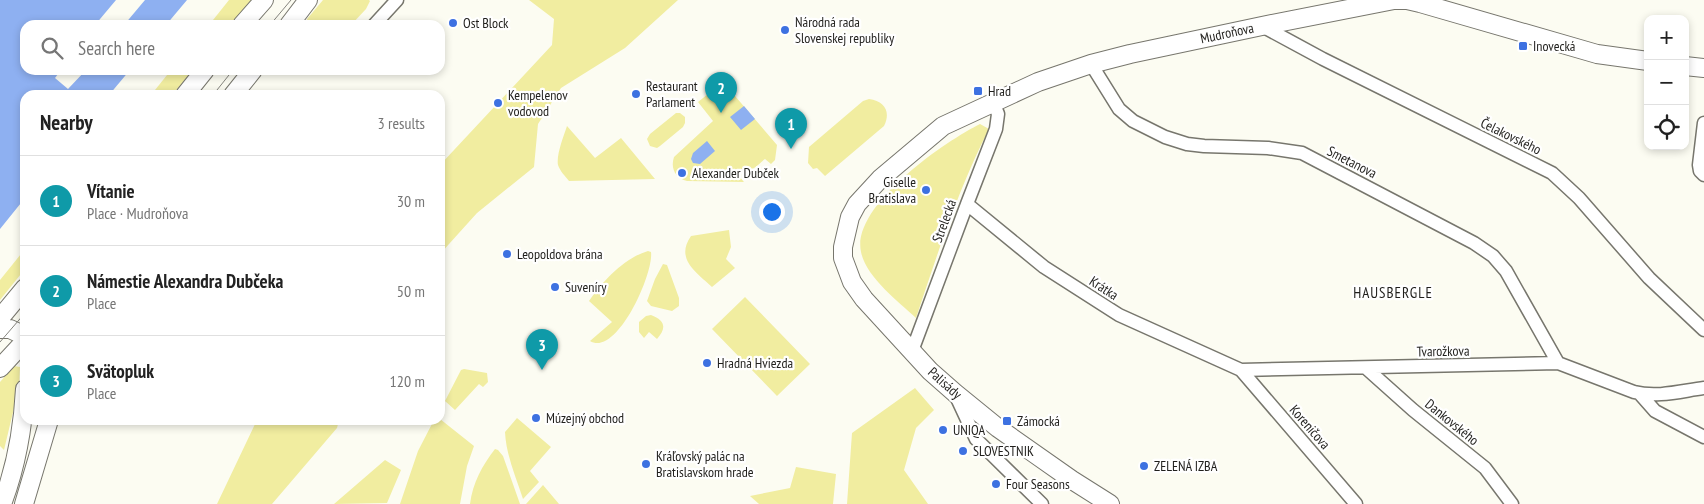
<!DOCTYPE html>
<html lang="en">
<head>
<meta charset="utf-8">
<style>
  :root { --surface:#fff; --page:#f2f2f2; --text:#222; --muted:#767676; --line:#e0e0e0; --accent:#3d71e1 }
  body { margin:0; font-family:"PT Sans Narrow",sans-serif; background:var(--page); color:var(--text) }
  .controls { position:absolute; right:15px; top:15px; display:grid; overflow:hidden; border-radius:10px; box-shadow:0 2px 8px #0003 }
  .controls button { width:45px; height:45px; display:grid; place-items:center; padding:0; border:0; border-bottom:1px solid var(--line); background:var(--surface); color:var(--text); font:25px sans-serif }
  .you { position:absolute; left:771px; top:211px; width:18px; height:18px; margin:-12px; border:4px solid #fff; border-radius:50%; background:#1a73e8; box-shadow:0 0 0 8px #1a73e833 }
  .badge { display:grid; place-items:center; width:32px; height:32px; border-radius:50%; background:var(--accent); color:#fff; font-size:16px; font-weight:700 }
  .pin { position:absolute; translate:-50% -41px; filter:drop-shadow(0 1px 2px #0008) }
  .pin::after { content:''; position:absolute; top:26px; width:18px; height:15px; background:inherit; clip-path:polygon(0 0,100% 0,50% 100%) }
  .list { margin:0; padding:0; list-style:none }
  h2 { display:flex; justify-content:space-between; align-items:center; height:65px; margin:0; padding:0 20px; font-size:21px }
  h2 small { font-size:16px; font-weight:400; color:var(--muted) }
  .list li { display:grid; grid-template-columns:32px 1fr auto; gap:15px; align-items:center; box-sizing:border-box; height:90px; padding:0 20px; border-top:1px solid var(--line) }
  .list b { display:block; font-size:19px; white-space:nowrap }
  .list p { margin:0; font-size:16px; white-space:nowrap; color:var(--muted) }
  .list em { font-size:16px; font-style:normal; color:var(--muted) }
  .icon { flex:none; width:28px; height:28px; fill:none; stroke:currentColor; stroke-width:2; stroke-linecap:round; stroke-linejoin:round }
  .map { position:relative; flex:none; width:1704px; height:504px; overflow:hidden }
  .search { position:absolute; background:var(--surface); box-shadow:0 2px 8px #0003; left:20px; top:20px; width:425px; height:55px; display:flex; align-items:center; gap:12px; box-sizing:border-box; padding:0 18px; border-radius:15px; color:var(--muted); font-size:19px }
  .panel { position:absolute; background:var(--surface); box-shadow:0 2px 8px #0003; left:20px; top:90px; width:425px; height:335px; border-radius:15px }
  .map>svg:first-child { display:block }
  .green { fill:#f1eda0 }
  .water { fill:#8eb0f1 }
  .pier { fill:#fcfcf2 }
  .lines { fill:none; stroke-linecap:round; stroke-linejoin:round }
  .street-casing { stroke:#77766d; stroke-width:15 }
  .secondary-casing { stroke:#77766d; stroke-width:20 }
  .street { stroke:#fff; stroke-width:12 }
  .secondary { stroke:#fff; stroke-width:18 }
  .tram { stroke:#86857f; stroke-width:1 }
  .poi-dot { fill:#3d71e1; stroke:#fff; stroke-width:2 }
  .labels { text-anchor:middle; stroke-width:4.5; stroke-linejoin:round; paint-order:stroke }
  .poi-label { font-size:14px; fill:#201f1c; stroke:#fff; text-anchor:start }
  .street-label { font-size:14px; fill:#201f1c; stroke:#fff }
  .neighbourhood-label { font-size:15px; letter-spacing:1px; fill:#201f1c; stroke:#fff }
</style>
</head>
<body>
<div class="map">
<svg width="1704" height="504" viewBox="0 0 1704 504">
  <rect width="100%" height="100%" fill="#fcfcf2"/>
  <path class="green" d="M229 0H252L231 25H209Z
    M323 0H369L370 1 366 9 351 25H310L308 23 307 19Z
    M529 0H678L625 48 561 88 538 124 534 167 477 213 440 254V165L552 45 554 19Z
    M171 70H193L172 95H151Z
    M723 82 777 145 775 160 771 164 765 159C762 161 758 166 754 168 748 171 744 169 738 175L744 182 687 181C676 178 670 169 674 157L713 121 698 102Z
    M869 99C885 101 891 112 884 126L825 176 817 168 813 169 808 163 809 147 863 101Z
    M676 113H680L685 117V123L683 127 660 146 657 148 650 146 647 139 650 134Z
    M980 124 989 129C959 187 937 255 916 318 898 301 866 277 861 252 851 206 944 142 980 124Z
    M567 126 595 158 621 138 655 179 569 181C565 176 560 171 558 165 556 155 564 135 567 126Z
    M729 230 731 247 726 259 735 268 712 287C696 272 675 259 691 236Z
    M25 249V269L0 300V280Z
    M648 251 651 252C654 273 617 357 590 341L612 322 589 301C603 281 624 258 648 251Z
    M663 264 667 265 679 298V306L672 311 651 306 647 301 655 279Z
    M745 297 810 364 777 396 712 329Z
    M651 315C665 320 667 328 657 339L649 332 644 338 639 332V322L646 316Z
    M14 366 20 367 19 387 4 450 0 446V382Z
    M464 369 487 373 488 382 483 387 479 384 455 410 445 401 461 370Z
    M915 388 934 410 916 428 904 470 928 504H847L852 433Z
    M517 418 551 447 530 471 539 482 523 499C516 477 506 455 505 432Z
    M440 419 474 446 467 466 460 504H400L418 451 434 420Z
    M257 420H339L337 428 272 504H217Z
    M495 449 498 450 503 456 520 504H470C473 482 482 466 495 449Z
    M385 460 401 470 387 503 334 504Z
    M796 467 836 474 833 504H759L750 496 790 488Z
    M543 485 559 504H526Z"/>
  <path class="water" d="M0 0H187L166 25H25V70H130L109 95H25V198L0 229Z
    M744 106 755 119 741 130 730 117Z
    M707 141 715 151 700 164 693 163 691 159 693 153Z"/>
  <path class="pier" d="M116 0H145L124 25H95Z
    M61 70H86L68 89 55 78Z"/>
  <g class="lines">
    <g class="street-casing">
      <path id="street" d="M374 25 397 0
        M1262 26 1323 59 1552 173 1579 198 1649 278 1704 330
        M1091 64 1119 109 1133 121 1165 137 1187 144 1204 146 1268 148 1302 153 1474 243 1493 256 1506 271 1558 363
        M1704 123 1699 165 1700 171 1704 175
        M967 204 1044 267 1119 315 1241 370 1356 504
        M912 351 967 204 996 129 998 114 993 102
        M1366 368 1413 410 1485 468 1512 504
        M1241 370 1558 363 1634 392C1657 398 1681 391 1704 388
        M1640 394 1655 411 1704 437
        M956 396 976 439 1042 504"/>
    </g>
    <g class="secondary-casing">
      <path id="secondary" d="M242 25 264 0
        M289 25 308 0
        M1685 66 1704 68
        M185 95 205 70
        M233 95 253 70
        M0 318 25 288
        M0 329H10L25 336
        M0 368 25 341
        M2 504C16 467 23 428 25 389
        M24 504 49 420
        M1110 504 1072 480 998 428 955 393 930 371 864 299 852 282 843 258V247L850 217 857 204 880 179 943 126 1038 82 1091 64 1130 54 1262 26 1394 0H1407L1420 3 1597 54 1648 61"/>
    </g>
    <use href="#street" class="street"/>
    <use href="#secondary" class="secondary"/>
    <path class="tram" d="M270 25 291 0
      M213 95 233 70
      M0 342 25 313"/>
  </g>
  <g class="poi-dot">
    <circle cx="453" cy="23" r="5"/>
    <circle cx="785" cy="30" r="5"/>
    <rect x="1518" y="41" width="10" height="10" rx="2.5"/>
    <rect x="973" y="86" width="10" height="10" rx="2.5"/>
    <circle cx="636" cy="94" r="5"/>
    <circle cx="498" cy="103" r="5"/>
    <circle cx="682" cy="173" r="5"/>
    <circle cx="926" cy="190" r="5"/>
    <circle cx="507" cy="254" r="5"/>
    <circle cx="555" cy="287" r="5"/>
    <circle cx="707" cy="363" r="5"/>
    <circle cx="536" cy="418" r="5"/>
    <rect x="1002" y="416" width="10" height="10" rx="2.5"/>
    <circle cx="943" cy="430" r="5"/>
    <circle cx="963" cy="451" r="5"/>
    <circle cx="646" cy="464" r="5"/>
    <circle cx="1144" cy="466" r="5"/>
    <circle cx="996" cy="484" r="5"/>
  </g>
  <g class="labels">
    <g class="poi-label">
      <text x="795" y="27">Národná rada<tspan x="795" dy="16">Slovenskej republiky</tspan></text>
      <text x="463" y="28">Ost Block</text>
      <text x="1533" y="51">Inovecká</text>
      <text x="646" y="91">Restaurant<tspan x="646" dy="16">Parlament</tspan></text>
      <text x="988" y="96">Hrad</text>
      <text x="508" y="100">Kempelenov<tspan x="508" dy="16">vodovod</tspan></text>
      <text x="692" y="178">Alexander Dubček</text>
      <text x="916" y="187" text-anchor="end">Giselle<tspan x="916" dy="16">Bratislava</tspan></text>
      <text x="517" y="259">Leopoldova brána</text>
      <text x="565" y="292">Suveníry</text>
      <text x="717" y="368">Hradná Hviezda</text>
      <text x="546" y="423">Múzejný obchod</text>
      <text x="1017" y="426">Zámocká</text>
      <text x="953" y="435">UNIQA</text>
      <text x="973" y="456">SLOVESTNIK</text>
      <text x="656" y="461">Kráľovský palác na<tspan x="656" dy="16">Bratislavskom hrade</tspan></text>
      <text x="1154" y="471">ZELENÁ IZBA</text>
      <text x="1006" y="489">Four Seasons</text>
    </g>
    <g class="street-label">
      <text transform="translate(1227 33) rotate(-12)" y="5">Mudroňova</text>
      <text transform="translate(1511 136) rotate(26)" y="5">Čelakovského</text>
      <text transform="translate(1352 162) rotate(27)" y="5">Smetanova</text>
      <text transform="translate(944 221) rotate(-70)" y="5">Strelecká</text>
      <text transform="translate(1104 288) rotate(33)" y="5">Krátka</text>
      <text transform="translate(1443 351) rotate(-1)" y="5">Tvarožkova</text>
      <text transform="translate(945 383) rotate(42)" y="5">Palisády</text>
      <text transform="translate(1452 422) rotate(39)" y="5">Dankovského</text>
      <text transform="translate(1310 427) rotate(49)" y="5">Koreničova</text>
    </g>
    <g class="neighbourhood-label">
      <text x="1393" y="298">HAUSBERGLE</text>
    </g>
  </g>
</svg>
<div class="controls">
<button>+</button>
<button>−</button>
<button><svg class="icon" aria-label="locate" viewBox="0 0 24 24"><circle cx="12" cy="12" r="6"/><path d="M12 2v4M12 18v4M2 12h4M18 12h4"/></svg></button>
</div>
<div class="you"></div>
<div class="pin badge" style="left:791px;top:149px;background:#0f9aa8">1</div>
<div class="pin badge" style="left:721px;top:113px;background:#0f9aa8">2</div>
<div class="pin badge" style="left:542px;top:370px;background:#0f9aa8">3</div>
<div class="search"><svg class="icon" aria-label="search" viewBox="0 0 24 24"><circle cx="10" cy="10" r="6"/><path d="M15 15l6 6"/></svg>Search here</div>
<section class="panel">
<h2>Nearby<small>3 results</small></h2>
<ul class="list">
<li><span class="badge" style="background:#0f9aa8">1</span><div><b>Vítanie</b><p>Place · Mudroňova</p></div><em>30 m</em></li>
<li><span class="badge" style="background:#0f9aa8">2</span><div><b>Námestie Alexandra Dubčeka</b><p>Place</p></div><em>50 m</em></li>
<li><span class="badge" style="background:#0f9aa8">3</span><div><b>Svätopluk</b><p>Place</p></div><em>120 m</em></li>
</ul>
</section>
</div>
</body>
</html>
